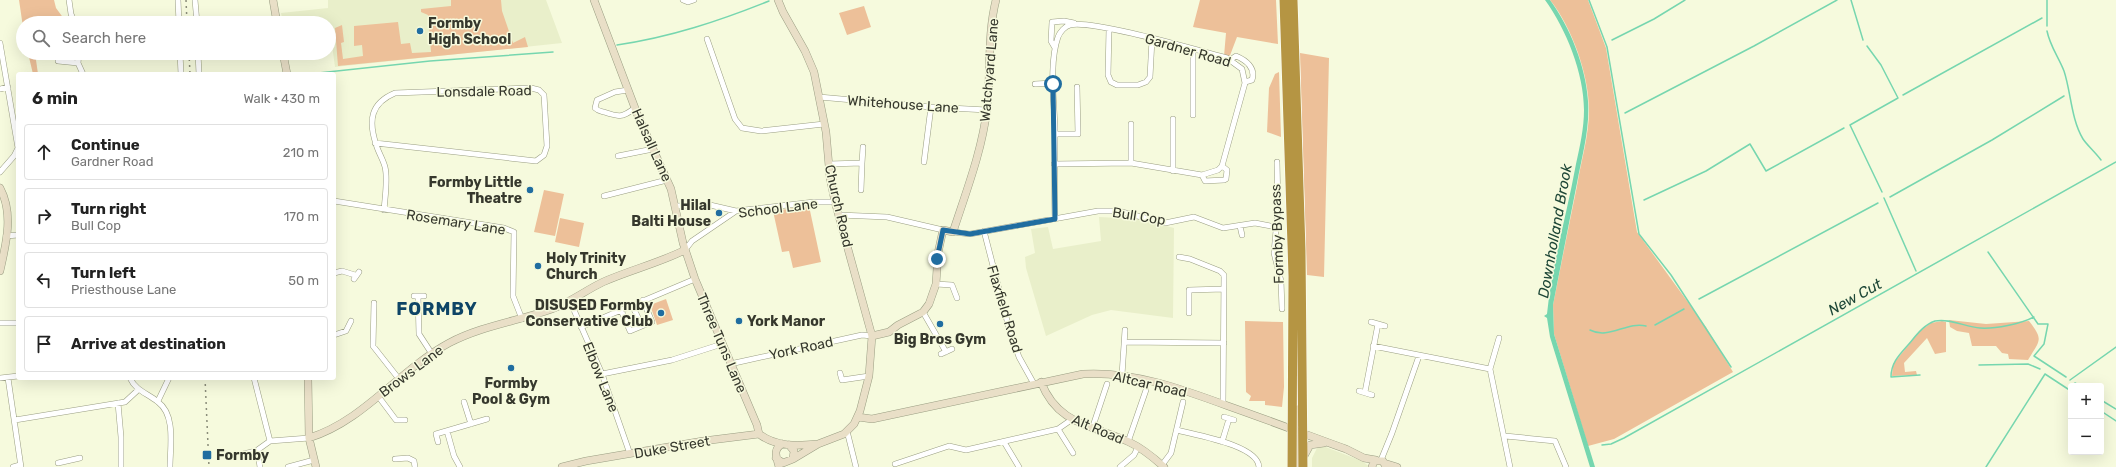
<!DOCTYPE html>
<html lang="en">
<head>
<meta charset="utf-8">
<style>
  :root { --surface:#fff; --page:#f6f6f6; --text:#222; --muted:#767676; --line:#e0e0e0 }
  body { margin:0; font-family:Rubik,sans-serif; background:var(--page); color:var(--text) }
  .controls { position:absolute; right:12px; bottom:12px; display:grid; overflow:hidden; border-radius:4px; box-shadow:0 4px 16px #0002 }
  .controls button { width:36px; height:36px; display:grid; place-items:center; padding:0; border:0; border-bottom:1px solid var(--line); background:var(--surface); color:var(--text); font:20px sans-serif }
  .stop { position:absolute; width:12px; height:12px; margin:-9px; border:3px solid #206da0; border-radius:50%; background:#fff }
  .stop.end { background:#206da0; border-color:#fff; box-shadow:0 1px 4px #0008 }
  .list { margin:0; padding:0; list-style:none }
  h2 { display:flex; justify-content:space-between; align-items:center; height:52px; margin:0; padding:0 16px; font-size:17px }
  h2 small { font-size:13px; font-weight:400; color:var(--muted) }
  .list li { display:grid; grid-template-columns:26px 1fr auto; gap:12px; align-items:center; box-sizing:border-box; height:56px; margin:0 8px 8px; padding:0 8px; border:1px solid var(--line); border-radius:4px }
  .list b { display:block; font-size:15px; white-space:nowrap }
  .list p { margin:0; font-size:13px; white-space:nowrap; color:var(--muted) }
  .list em { font-size:13px; font-style:normal; color:var(--muted) }
  .icon { flex:none; width:22px; height:22px; fill:none; stroke:currentColor; stroke-width:2; stroke-linecap:round; stroke-linejoin:round }
  .map { position:relative; flex:none; width:2116px; height:467px; overflow:hidden }
  .search { position:absolute; background:var(--surface); box-shadow:0 4px 16px #0002; left:16px; top:16px; width:320px; height:44px; display:flex; align-items:center; gap:10px; box-sizing:border-box; padding:0 14px; border-radius:22px; color:var(--muted); font-size:15px }
  .panel { position:absolute; background:var(--surface); box-shadow:0 4px 16px #0002; left:16px; top:72px; width:320px; height:308px; border-radius:4px }
  .map>svg:first-child { display:block }
  .built { fill:#e9efca }
  .green { fill:#edc099 }
  .water { fill:#76d6af }
  .lines { fill:none; stroke-linecap:round; stroke-linejoin:round }
  .stream { stroke:#76d6af; stroke-width:1.5 }
  .street-casing { stroke:#9a9e83; stroke-width:6 }
  .secondary-casing { stroke:#9a9e83; stroke-width:8 }
  .highway-casing { stroke:#fff; stroke-width:10 }
  .street { stroke:#fff; stroke-width:5 }
  .secondary { stroke:#e9dfc7; stroke-width:7 }
  .highway { stroke:#b59543; stroke-width:9 }
  .rail { stroke:#8b8d7a; stroke-width:1.5; stroke-dasharray:2 4; stroke-linecap:butt }
  .route { stroke:#206da0; stroke-width:5 }
  .poi-dot { fill:#206da0; stroke:#f6fadd; stroke-width:1.5 }
  .labels { text-anchor:middle; stroke-width:3; stroke-linejoin:round; paint-order:stroke }
  .poi-label { font-size:14px; font-weight:bold; fill:#36382d; stroke:#f6fadd; text-anchor:start }
  .street-label { font-size:14px; fill:#36382d; stroke:#f6fadd }
  .water-label { font-size:15px; font-style:italic; fill:#1e4737; stroke:#f6fadd }
  .district-label { font-size:18px; font-weight:bold; letter-spacing:1px; fill:#0e4466; stroke:#f6fadd }
</style>
</head>
<body>
<div class="map">
<svg width="2116" height="467" viewBox="0 0 2116 467">
  <rect width="100%" height="100%" fill="#f6fadd"/>
  <path class="built" d="M328 0H546L562 43 335 67 329 23H283L281 13 328 8Z
    M1099 217 1138 219 1174 228 1173 318 1111 310 1092 315 1046 336 1026 268 1025 257 1035 253 1031 229 1048 227 1053 249 1101 241Z
    M1323 446 1362 461 1370 467H1312V458L1317 448Z"/>
  <path class="green" d="M19 0H54L56 8 67 23H23V27Z
    M451 0H501L502 11 513 43 525 37 528 47 338 66 335 28 342 25 344 42 341 43 343 59 363 56 362 45 354 46V26L398 22 401 44 410 43 412 53 431 52 428 15 421 12V9L451 6Z
    M1200 0H1276L1278 44 1237 37 1229 58 1224 56 1226 33 1193 27Z
    M1550 0H1588L1606 48 1637 232 1706 327 1733 372 1614 439 1588 446 1554 334 1553 305C1561 265 1569 225 1577 186 1581 161 1589 136 1589 110 1589 75 1572 27 1550 0Z
    M864 6 871 27 847 35 839 13Z
    M28 53H35L38 74H33Z
    M1300 53 1329 58 1324 277 1307 275Z
    M1279 72 1281 137 1267 132 1269 88 1275 74Z
    M544 190 564 194 555 236 534 232Z
    M809 206 821 262 793 268 789 251 782 252 773 211Z
    M560 218 584 223 579 247 555 242Z
    M666 299 673 320 657 325 650 305Z
    M1949 320 1986 324 2029 321C2044 340 2040 340 2028 360L2009 359 2008 354 2002 353 1996 346H1972L1969 333 1957 331 1950 327Z
    M1245 321 1283 322 1284 387 1282 407 1265 405V401H1249L1251 396 1246 392Z
    M1942 321 1946 322V352L1935 354 1927 338 1904 363 1905 372 1916 371 1917 375 1892 376 1893 364 1920 331 1931 323Z"/>
  <path class="water" d="M1545 0H1550C1570 27 1586 67 1588 101 1590 129 1582 156 1577 183 1569 223 1561 264 1553 305L1554 334 1595 467H1590L1550 337 1547 318 1544 316 1547 314C1552 264 1567 214 1576 164 1580 146 1584 128 1584 110 1584 73 1566 29 1545 0Z"/>
  <g class="lines">
    <path class="stream" d="M1589 0 1607 47 1639 234 1671 275 1731 367
      M1851 0 1863 40
      M2047 0V26
      M2047 31C2050 46 2058 56 2064 71 2071 92 2071 119 2083 139 2086 144 2096 153 2101 160
      M1612 40 1654 19 1685 0
      M617 45C671 37 719 21 769 1
      M1867 46 1881 65 1898 98 1850 125 1882 192
      M309 74 430 61 553 52
      M1903 95 2042 18
      M1625 113 1754 46 1837 0
      M1890 197 1992 140 2064 96
      M1884 198 1916 271
      M1644 200 1706 171 1750 144 1766 171 1844 128
      M1988 252 2038 324H2048L2044 344 2034 356 2066 377
      M1699 299 1878 203
      M1655 325 1684 309
      M1590 330C1609 340 1627 321 1646 326
      M1979 365 2028 364 2040 369
      M1920 375 1891 377C1891 363 1899 355 1908 345 1915 337 1923 325 1935 321 1949 318 1966 327 1980 328 1995 329 2021 324 2034 317
      M2070 380 2116 347
      M2075 383 2080 386
      M2101 400 2116 409
      M2101 411 2116 421
      M1602 445 1611 444 1624 438 2116 162
      M1986 467 2045 374 2071 391"/>
    <g class="street-casing">
      <path id="street" d="M69 0 71 14 75 23
        M178 0 179 23
        M195 0 197 23
        M683 0 688 2 694 0
        M1109 29 1108 75 1111 82 1117 85H1138L1146 82 1150 77 1152 39
        M707 39 735 119 742 128 761 131 824 124
        M0 43 18 148 14 156 0 172
        M1055 48 1051 41 1052 22 1064 21 1074 23
        M1193 50V115
        M79 53 78 63 83 74
        M180 53 181 74
        M198 53 199 74
        M1230 60 1236 56C1246 60 1256 68 1252 80L1245 82
        M58 61 78 63
        M1035 84 1053 83
        M0 89 8 87
        M628 90 615 92 597 100 595 108C598 111 600 111 604 112 619 117 622 118 635 108
        M819 97 931 107 987 110
        M1131 124V163
        M1055 134H1078L1077 87
        M375 143 536 161 544 155 547 146 544 95 539 90 531 88 395 93C371 103 368 120 376 144 378 152 383 159 385 167 388 179 385 197 384 210
        M618 156 653 149
        M924 162 931 107
        M1277 162 1278 208 1274 253 1281 281 1282 309
        M829 164 862 163 863 147
        M1054 164 1131 163 1202 175 1218 170 1222 166 1245 83 1242 69 1227 58C1200 51 1091 19 1070 25 1065 26 1060 32 1058 37 1049 63 1054 101 1055 128 1055 158 1054 189 1055 219
        M1173 171V119
        M1202 175 1205 181 1224 180 1226 179 1227 170 1222 166
        M861 190 862 163
        M604 196 667 180
        M334 201 504 228 514 232 513 296 522 319
        M676 206 710 205 736 211
        M839 215 887 217 943 230
        M1240 226 1242 235
        M984 231 1010 332 1019 357 1034 384
        M953 232 970 234 1098 211H1118L1165 223 1194 217 1223 228 1255 223 1276 227
        M6 236 18 235
        M685 250 692 241 736 211 814 202H835
        M1179 257 1190 259 1220 271 1224 275 1223 404
        M334 273 342 271 355 275
        M354 279 359 272
        M936 284 952 285 957 298
        M414 296H424
        M418 296 419 334 432 354
        M570 301 602 374 630 454
        M374 303 373 346 399 379
        M632 305 642 326 652 322 643 300
        M621 310 630 331 642 326
        M923 312 946 352
        M1189 313V290L1224 289
        M1371 322 1385 326
        M0 323H18
        M581 327 695 279
        M334 335 346 331 351 321
        M1499 338 1490 369 1510 467
        M1124 342 1224 343
        M1373 346 1490 369
        M941 354 952 349
        M730 364 862 335 872 336
        M840 373 842 380 869 376
        M602 374 672 360 722 344
        M1122 375 1125 330
        M0 378 18 376
        M8 378 21 467
        M130 378C136 391 147 393 158 402 176 415 170 447 170 467
        M254 378 270 441
        M1359 391 1372 395
        M1365 392 1378 324
        M378 396 396 420H405
        M158 401 169 378
        M464 402 471 424
        M118 403 121 437V467
        M1224 417 1234 420
        M15 420 125 402 138 390
        M1058 429 1073 453
        M1092 429 1107 384
        M1177 430C1195 435 1258 445 1259 467
        M447 431 454 456 460 467
        M847 431 856 467
        M1505 436 1555 441 1566 467
        M438 442 436 434 487 419
        M1004 442 1019 467
        M1128 442 1146 390
        M1222 442 1229 419
        M243 454 256 451 270 441 309 438
        M395 459 408 458 414 461 415 467
        M259 460 260 467
        M1381 460 1392 433 1419 356
        M58 463 80 458
        M895 464 949 446 966 450 1058 429 1071 420
        M1162 465 1171 453 1183 402
        M13 467 20 465
        M288 467 314 460
        M1120 467 1134 455 1138 447"/>
    </g>
    <g class="secondary-casing">
      <path id="secondary" d="M273 0 277 23
        M594 0 638 116 671 189 683 243 695 279 757 425 759 434C776 447 797 446 818 444
        M778 0 783 12 805 51 814 72 826 132 830 178 835 202 872 336 869 376 860 411 854 424 844 434 818 444 793 459
        M283 53 287 74
        M0 188C14 214 6 244 0 271
        M872 336 889 332 898 325 923 312 929 304 936 284 938 253 943 230 953 232C966 192 982 151 987 109 991 73 987 35 996 0
        M308 378 309 438 316 467
        M1041 382C1058 426 1094 425 1129 442 1142 448 1154 458 1164 467
        M858 417 872 419 1083 374C1133 371 1182 389 1228 406 1268 420 1307 435 1346 449L1364 458 1376 460
        M1291 429 1298 422V409
        M309 438C364 421 399 370 449 343 481 326 518 321 552 309 571 302 586 290 603 282 630 270 659 263 685 250
        M1304 456 1310 445 1324 443
        M776 458 783 463 793 459 794 451 789 445
        M1384 463 1397 467
        M562 467 586 461 703 441 759 434
        M779 467C777 458 772 450 782 444
        M1297 467V442L1300 435 1304 433
        M1372 467 1374 461H1383L1386 467"/>
    </g>
    <g class="highway-casing">
      <path id="highway" d="M1284 0 1293 276 1292 467
        M1293 0 1301 250 1303 467"/>
    </g>
    <use href="#street" class="street"/>
    <use href="#secondary" class="secondary"/>
    <use href="#highway" class="highway"/>
    <path class="rail" d="M186 0 187 23
      M189 53 190 74
      M205 378 209 467"/>
  </g>
  <g class="lines">
    <path class="route" d="M937 259 943 230 970 234 1055 219 1053 84"/>
  </g>
  <g class="poi-dot">
    <circle cx="420" cy="31" r="4"/>
    <circle cx="530" cy="190" r="4"/>
    <circle cx="719" cy="213" r="4"/>
    <circle cx="538" cy="266" r="4"/>
    <circle cx="661" cy="313" r="4"/>
    <circle cx="739" cy="321" r="4"/>
    <circle cx="940" cy="324" r="4"/>
    <circle cx="511" cy="368" r="4"/>
    <rect x="202" y="450" width="10" height="10" rx="2"/>
  </g>
  <g class="labels">
    <g class="poi-label">
      <text x="428" y="28">Formby<tspan x="428" dy="16">High School</tspan></text>
      <text x="522" y="187" text-anchor="end">Formby Little<tspan x="522" dy="16">Theatre</tspan></text>
      <text x="711" y="210" text-anchor="end">Hilal<tspan x="711" dy="16">Balti House</tspan></text>
      <text x="546" y="263">Holy Trinity<tspan x="546" dy="16">Church</tspan></text>
      <text x="653" y="310" text-anchor="end">DISUSED Formby<tspan x="653" dy="16">Conservative Club</tspan></text>
      <text x="747" y="326">York Manor</text>
      <text x="940" y="344" text-anchor="middle">Big Bros Gym</text>
      <text x="511" y="388" text-anchor="middle">Formby<tspan x="511" dy="16">Pool &amp; Gym</tspan></text>
      <text x="216" y="460">Formby</text>
    </g>
    <g class="street-label">
      <text transform="translate(1188 50) rotate(16)" y="5">Gardner Road</text>
      <text transform="translate(989 70) rotate(-85)" y="5">Watchyard Lane</text>
      <text transform="translate(484 91) rotate(-1)" y="5">Lonsdale Road</text>
      <text transform="translate(903 104) rotate(4)" y="5">Whitehouse Lane</text>
      <text transform="translate(652 145) rotate(66)" y="5">Halsall Lane</text>
      <text transform="translate(839 206) rotate(77)" y="5">Church Road</text>
      <text transform="translate(778 208) rotate(-7)" y="5">School Lane</text>
      <text transform="translate(1139 216) rotate(9)" y="5">Bull Cop</text>
      <text transform="translate(456 222) rotate(9)" y="5">Rosemary Lane</text>
      <text transform="translate(1277 234) rotate(-92)" y="5">Formby Bypass</text>
      <text transform="translate(1005 309) rotate(73)" y="5">Flaxfield Road</text>
      <text transform="translate(722 343) rotate(67)" y="5">Three Tuns Lane</text>
      <text transform="translate(801 348) rotate(-12)" y="5">York Road</text>
      <text transform="translate(411 371) rotate(-37)" y="5">Brows Lane</text>
      <text transform="translate(601 377) rotate(68)" y="5">Elbow Lane</text>
      <text transform="translate(1150 384) rotate(13)" y="5">Altcar Road</text>
      <text transform="translate(1098 429) rotate(23)" y="5">Alt Road</text>
      <text transform="translate(672 447) rotate(-10)" y="5">Duke Street</text>
    </g>
    <g class="water-label">
      <text transform="translate(1555 231) rotate(-80)" y="5">Downholland Brook</text>
      <text transform="translate(1855 297) rotate(-29)" y="5">New Cut</text>
    </g>
    <g class="district-label">
      <text x="437" y="315">FORMBY</text>
    </g>
  </g>
</svg>
<div class="controls">
<button>+</button>
<button>−</button>
</div>
<div class="stop" style="left:1053px;top:84px"></div>
<div class="stop end" style="left:937px;top:259px"></div>
<div class="search"><svg class="icon" aria-label="search" viewBox="0 0 24 24"><circle cx="10" cy="10" r="6"/><path d="M15 15l6 6"/></svg>Search here</div>
<section class="panel">
<h2>6 min<small>Walk · 430 m</small></h2>
<ul class="list">
<li><svg class="icon" aria-label="ahead" viewBox="0 0 24 24"><path d="M12 20V5M6 11l6-6 6 6"/></svg><div><b>Continue</b><p>Gardner Road</p></div><em>210 m</em></li>
<li><svg class="icon" aria-label="right" viewBox="0 0 24 24"><path d="M7 20v-9h11M14 6l5 5-5 5"/></svg><div><b>Turn right</b><p>Bull Cop</p></div><em>170 m</em></li>
<li><svg class="icon" aria-label="left" viewBox="0 0 24 24"><path d="M17 20v-9H6M10 6l-5 5 5 5"/></svg><div><b>Turn left</b><p>Priesthouse Lane</p></div><em>50 m</em></li>
<li><svg class="icon" aria-label="arrive" viewBox="0 0 24 24"><path d="M6 21V4h12l-3 4 3 4H6"/></svg><div><b>Arrive at destination</b></div></li>
</ul>
</section>
</div>
</body>
</html>
